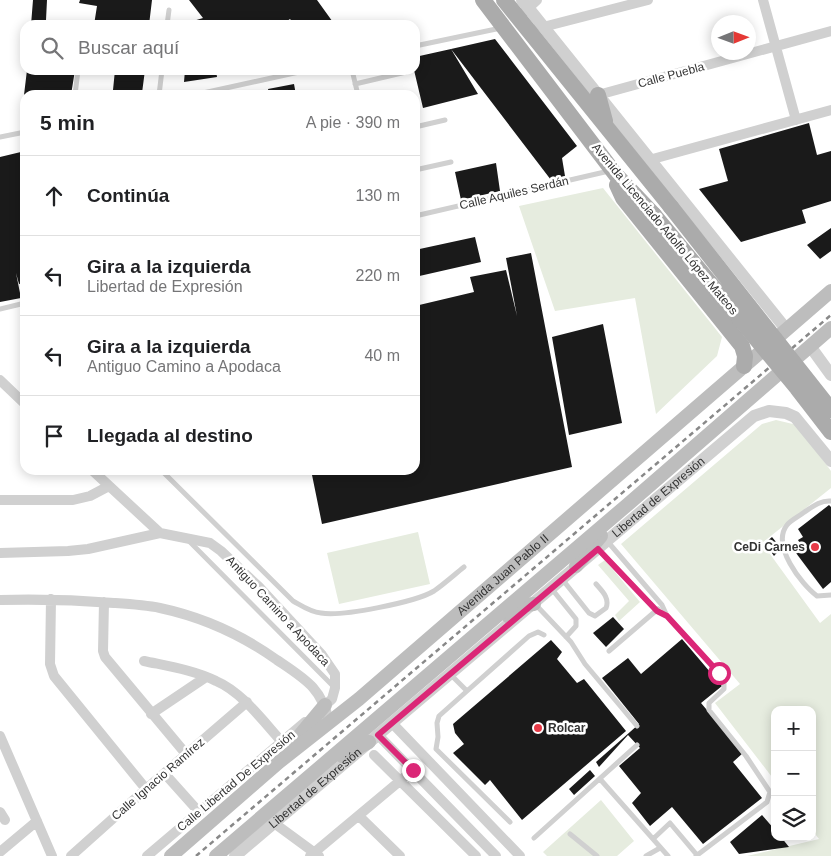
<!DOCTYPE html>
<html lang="es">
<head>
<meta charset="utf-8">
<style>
  :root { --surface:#fff; --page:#f2f2f2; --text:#202124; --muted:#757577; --line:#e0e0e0 }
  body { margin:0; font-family:Helvetica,sans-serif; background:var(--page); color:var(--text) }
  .controls { position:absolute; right:15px; bottom:15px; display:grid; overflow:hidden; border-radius:10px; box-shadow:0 2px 12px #0003 }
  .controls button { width:45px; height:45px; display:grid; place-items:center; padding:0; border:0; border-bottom:1px solid var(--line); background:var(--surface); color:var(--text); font:25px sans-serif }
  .compass { position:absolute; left:711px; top:15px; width:45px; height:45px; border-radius:50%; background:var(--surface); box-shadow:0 2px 12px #0003; rotate:89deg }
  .stop { position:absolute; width:15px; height:15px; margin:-11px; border:4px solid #db2777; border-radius:50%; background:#fff }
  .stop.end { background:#db2777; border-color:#fff; box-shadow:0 1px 5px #0008 }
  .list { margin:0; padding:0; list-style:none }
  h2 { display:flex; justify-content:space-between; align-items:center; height:65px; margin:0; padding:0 20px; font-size:21px }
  h2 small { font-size:16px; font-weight:400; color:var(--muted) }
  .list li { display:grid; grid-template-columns:32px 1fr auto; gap:15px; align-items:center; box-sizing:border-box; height:80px; padding:0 20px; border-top:1px solid var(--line) }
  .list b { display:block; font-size:19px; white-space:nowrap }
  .list p { margin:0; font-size:16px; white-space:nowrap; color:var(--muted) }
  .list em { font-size:16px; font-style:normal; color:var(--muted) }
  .icon { flex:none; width:28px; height:28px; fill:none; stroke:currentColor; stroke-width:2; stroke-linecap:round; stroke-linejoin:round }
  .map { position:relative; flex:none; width:831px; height:856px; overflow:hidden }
  .search { position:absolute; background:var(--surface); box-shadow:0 2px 12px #0003; left:20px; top:20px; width:400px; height:55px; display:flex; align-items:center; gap:12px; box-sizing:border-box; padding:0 18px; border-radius:15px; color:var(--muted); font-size:19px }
  .panel { position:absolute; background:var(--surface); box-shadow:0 2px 12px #0003; left:20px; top:90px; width:400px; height:385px; border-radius:15px }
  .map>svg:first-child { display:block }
  .green { fill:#e6ecdf }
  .building { fill:#1a1a1a }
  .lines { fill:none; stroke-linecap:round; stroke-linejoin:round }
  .service { stroke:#d0d0d0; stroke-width:5 }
  .minor { stroke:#d0d0d0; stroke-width:10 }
  .tertiary { stroke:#d0d0d0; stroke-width:12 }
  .secondary { stroke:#bdbdbd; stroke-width:14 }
  .primary { stroke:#ababab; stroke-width:16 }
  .rail { stroke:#888; stroke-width:2.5; stroke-dasharray:5 4; stroke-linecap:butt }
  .primary-bridge { stroke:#ababab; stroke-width:16 }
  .route { stroke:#db2777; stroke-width:6 }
  .poi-dot { fill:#e63946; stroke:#fff; stroke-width:2 }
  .labels { text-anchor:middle; stroke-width:5; stroke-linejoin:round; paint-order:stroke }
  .street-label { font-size:12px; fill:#333; stroke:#fff }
  .poi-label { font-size:12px; font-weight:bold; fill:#333; stroke:#fff; text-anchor:end }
</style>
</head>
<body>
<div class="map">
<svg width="831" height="856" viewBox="0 0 831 856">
  <rect width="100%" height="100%" fill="#fff"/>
  <path class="green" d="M603 188 722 337 717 356 656 414 635 298 555 311 519 206Z
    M776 420 797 425 831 471V488L762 543 820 623 831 614V856H747L819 839 812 830V710H775V781L715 703 740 684 621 544 762 424Z
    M418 532 430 584 339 604 327 553Z
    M605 560 640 602 619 621 615 615 629 601 598 565Z
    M601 800 634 841 617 856H547L543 852Z"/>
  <path class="building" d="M33 0H47L46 20 55 22 54 25H31Z
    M80 0H152L149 25H94L97 6 79 3Z
    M189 0H317L335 25H295L290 19 281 25H190V22L203 18Z
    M495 39 577 146 562 158 565 176 551 180 451 49 478 94 423 108 414 70 415 57 451 49Z
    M27 70H75L71 95H24Z
    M115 70H145L142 93 113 90Z
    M185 70H216L217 77 184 82Z
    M294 84 296 95H269L268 89Z
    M809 123 817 155 831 151V201L802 210 806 223 741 242 699 189 728 181 719 149Z
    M25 151V283L19 284 16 273 21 298 0 302V157Z
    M496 163 500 191 461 200 455 172Z
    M831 228V251L820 259 807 245Z
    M475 237 481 262 415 277V250Z
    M531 253 572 467 322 524 311 470H415V306L474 292 470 277 506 270 517 316 506 258Z
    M603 324 622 423 569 435 552 337Z
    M829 505 831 507V582L823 589 796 553 798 551 797 549 801 545 798 540 803 537 798 529Z
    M772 537 781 548 774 556 765 543Z
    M613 617 624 629 606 647 593 633Z
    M682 639 722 686 701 703 743 753 733 762 762 798 703 844 672 807 650 826 632 803 641 793 619 766 640 748 628 735 599 767 596 762 639 724 602 678 628 658 641 674Z
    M551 640 562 652 557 659 577 683 584 679 626 731 522 820 490 780 485 785 453 753 464 744 455 733 453 724Z
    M590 770 595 776 574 795 569 789Z
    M762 815 775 830V837H781L789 847 739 854 730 842Z"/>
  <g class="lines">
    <path class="service" d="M167 25 169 10
      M415 46 501 28
      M352 70 358 95
      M355 84 406 72
      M75 95 78 70
      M159 95 162 70
      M194 95 308 70
      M415 127 445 120
      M0 137 25 132
      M415 170 451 162
      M415 216 609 171
      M0 309 25 303
      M161 470 293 601C302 606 310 612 321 613 341 617 416 602 434 591 444 584 454 575 464 567
      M831 501C820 500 812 507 803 513 798 517 791 520 787 525 771 545 801 584 817 596L831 595
      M188 540 334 687
      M608 542 662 605 667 616 719 673 724 681V689L709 703V710L746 756 770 792 767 802 696 856
      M598 549 657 611 667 616
      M562 579 589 613 595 616 606 608C610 598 602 591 596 584
      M551 588 576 619V626L566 637
      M535 604 571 642 585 664 637 726
      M609 651 658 609
      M451 675 467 691 529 636 538 632 544 635
      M467 691 439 716 437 723 438 737 436 749 510 822
      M600 779 668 856
      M570 834 597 856
      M534 838 637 745
      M653 839 670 823 697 855
      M646 856 660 848"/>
    <path class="minor" d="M763 0 796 120
      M523 13 537 0
      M539 25 543 27 648 0
      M598 95 831 31
      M649 160 831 110
      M0 380 25 404
      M92 470 160 533 210 543 221 551 259 587 322 655 335 674V688L332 699 320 710
      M0 500H73L90 496 109 486
      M0 553 68 551 88 549 160 533
      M51 599 50 664 54 676 146 789
      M0 600C38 599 76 600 114 603 129 604 145 605 160 608 202 617 242 635 277 660 305 679 322 688 329 722
      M104 602 103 651 105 657 186 754
      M144 661C167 666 194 670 216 681 242 692 263 721 282 742
      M151 714 206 677
      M392 723 520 856
      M378 735 496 856
      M0 736 52 856
      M374 755 476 856
      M165 774 199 812
      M0 812 5 820
      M359 816 400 856
      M274 823 319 856
      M0 852 37 821
      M71 856 146 789 247 702
      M147 856 305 722
      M310 856 413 770"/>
    <g class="tertiary">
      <path d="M522 0 786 329"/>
      <path d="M810 346 831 375"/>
      <path id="s1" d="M235 856 754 416 769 411 786 413 795 417 831 461"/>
    </g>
    <g class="secondary">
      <path d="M576 566 601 536"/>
      <path d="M509 617 525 605 534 604"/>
      <path d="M295 741 325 705"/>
      <path d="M342 756 369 742"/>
      <path id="s2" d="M171 856 279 762 359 699 831 291"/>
      <path d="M216 856 626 506 831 328"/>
    </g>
    <path class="primary" d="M483 0 616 175 654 215
      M504 0 671 207
      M598 95 605 121
      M617 185 623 198 742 346 745 356 744 366"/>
    <path class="rail" d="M196 856 831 315"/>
    <path class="primary-bridge" d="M671 207 831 410
      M654 215 797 388 831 432"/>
  </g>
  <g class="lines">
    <path class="route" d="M413 770 378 735 598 549 657 611 667 616 719 673"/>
  </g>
  <g class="poi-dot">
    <circle cx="815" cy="547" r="5"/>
    <circle cx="538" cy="728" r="5"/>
  </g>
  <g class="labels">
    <g class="street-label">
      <text transform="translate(671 75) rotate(-15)" y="4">Calle Puebla</text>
      <text transform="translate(514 193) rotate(-13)" y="4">Calle Aquiles Serdán</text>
      <text transform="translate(665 229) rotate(50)" y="4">Avenida Licenciado Adolfo López Mateos</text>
      <text dy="4" stroke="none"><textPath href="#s1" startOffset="555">Libertad de Expresión</textPath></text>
      <text dy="4" stroke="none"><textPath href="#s2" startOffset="435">Avenida Juan Pablo II</textPath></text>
      <text transform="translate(278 611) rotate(47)" y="4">Antiguo Camino a Apodaca</text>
      <text transform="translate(158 779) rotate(-41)" y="4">Calle Ignacio Ramírez</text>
      <text transform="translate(236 781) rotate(-40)" y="4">Calle Libertad De Expresión</text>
      <text dy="4" stroke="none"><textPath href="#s1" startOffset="105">Libertad de Expresión</textPath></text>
    </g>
    <g class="poi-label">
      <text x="805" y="551">CeDi Carnes</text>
      <text x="548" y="732" text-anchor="start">Rolcar</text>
    </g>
  </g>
</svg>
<div class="controls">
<button>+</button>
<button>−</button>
<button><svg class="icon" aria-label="layers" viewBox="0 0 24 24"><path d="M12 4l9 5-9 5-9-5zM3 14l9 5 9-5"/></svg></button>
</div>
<svg class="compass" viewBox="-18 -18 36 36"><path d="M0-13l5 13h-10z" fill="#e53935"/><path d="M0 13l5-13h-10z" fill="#757577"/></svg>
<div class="stop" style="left:719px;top:673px"></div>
<div class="stop end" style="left:413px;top:770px"></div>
<div class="search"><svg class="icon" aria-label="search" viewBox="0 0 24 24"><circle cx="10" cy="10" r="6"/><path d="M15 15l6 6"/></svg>Buscar aquí</div>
<section class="panel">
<h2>5 min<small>A pie · 390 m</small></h2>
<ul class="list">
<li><svg class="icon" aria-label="ahead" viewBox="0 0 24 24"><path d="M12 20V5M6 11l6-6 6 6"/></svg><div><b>Continúa</b></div><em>130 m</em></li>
<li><svg class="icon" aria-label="left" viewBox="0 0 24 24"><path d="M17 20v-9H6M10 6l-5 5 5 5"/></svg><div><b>Gira a la izquierda</b><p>Libertad de Expresión</p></div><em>220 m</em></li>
<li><svg class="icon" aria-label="left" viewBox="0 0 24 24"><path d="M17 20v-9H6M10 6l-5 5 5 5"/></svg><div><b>Gira a la izquierda</b><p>Antiguo Camino a Apodaca</p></div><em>40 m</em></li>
<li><svg class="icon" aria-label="arrive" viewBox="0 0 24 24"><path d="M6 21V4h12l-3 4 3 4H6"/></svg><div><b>Llegada al destino</b></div></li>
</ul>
</section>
</div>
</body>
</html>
